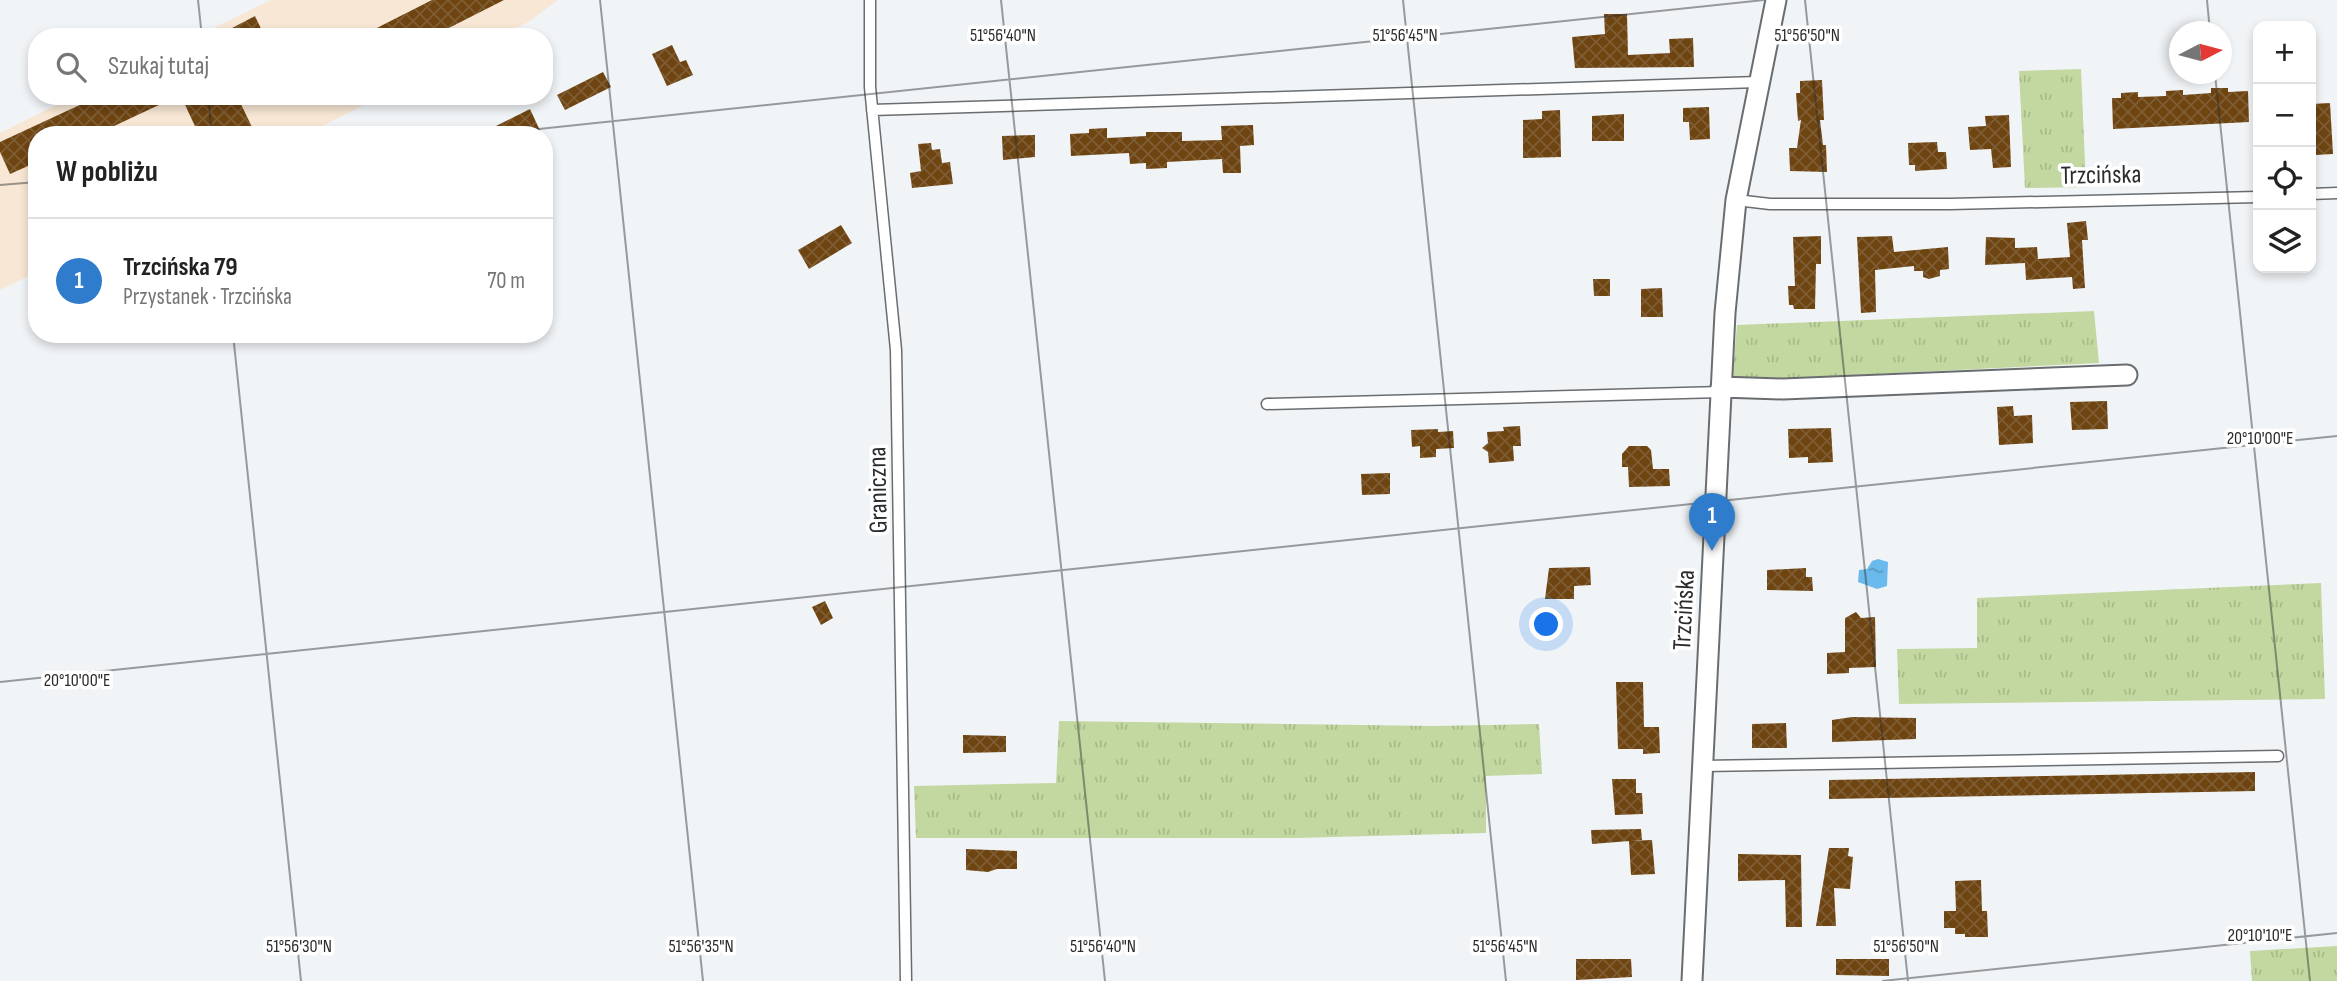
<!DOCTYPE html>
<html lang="pl">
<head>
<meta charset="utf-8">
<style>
  :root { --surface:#fff; --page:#f2f2f2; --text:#222; --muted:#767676; --line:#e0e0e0; --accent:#307ccc }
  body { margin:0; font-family:"Sofia Sans Condensed",sans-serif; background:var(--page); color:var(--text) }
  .controls { position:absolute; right:21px; top:21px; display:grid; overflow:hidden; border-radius:14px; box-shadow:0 4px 10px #0003 }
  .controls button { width:63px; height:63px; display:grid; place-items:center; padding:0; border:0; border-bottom:2px solid var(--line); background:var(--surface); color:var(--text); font:35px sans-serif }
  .compass { position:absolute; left:2169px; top:21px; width:63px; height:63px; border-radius:50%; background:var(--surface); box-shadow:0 4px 10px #0003; rotate:84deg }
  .you { position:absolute; left:1547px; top:625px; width:24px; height:24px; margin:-18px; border:5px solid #fff; border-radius:50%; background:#1a73e8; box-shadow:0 0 0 10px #1a73e833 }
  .badge { display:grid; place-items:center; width:46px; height:46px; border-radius:50%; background:var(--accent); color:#fff; font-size:23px; font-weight:700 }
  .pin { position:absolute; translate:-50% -58px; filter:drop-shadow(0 2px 4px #0008) }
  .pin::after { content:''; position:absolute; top:37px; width:24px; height:21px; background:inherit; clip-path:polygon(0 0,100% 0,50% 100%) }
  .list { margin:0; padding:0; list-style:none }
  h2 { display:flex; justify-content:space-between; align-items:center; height:91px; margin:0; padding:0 28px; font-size:30px }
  h2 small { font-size:23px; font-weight:400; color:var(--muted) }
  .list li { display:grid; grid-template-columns:46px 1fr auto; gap:21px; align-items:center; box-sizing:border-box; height:126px; padding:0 28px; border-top:2px solid var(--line) }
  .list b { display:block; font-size:26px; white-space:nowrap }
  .list p { margin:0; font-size:23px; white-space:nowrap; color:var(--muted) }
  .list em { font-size:23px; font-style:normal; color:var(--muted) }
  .icon { flex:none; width:38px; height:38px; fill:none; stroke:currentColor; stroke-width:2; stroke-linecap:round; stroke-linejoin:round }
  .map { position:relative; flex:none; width:2337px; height:981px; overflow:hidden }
  .search { position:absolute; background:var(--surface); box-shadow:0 4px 10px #0003; left:28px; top:28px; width:525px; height:77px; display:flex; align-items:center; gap:18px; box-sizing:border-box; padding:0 24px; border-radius:28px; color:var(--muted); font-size:26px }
  .panel { position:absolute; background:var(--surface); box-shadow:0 4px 10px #0003; left:28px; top:126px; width:525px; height:217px; border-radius:28px }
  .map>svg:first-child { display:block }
  .industrial { fill:#f7e7d4 }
  .grass { fill:url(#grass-tufts) }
  .water { fill:url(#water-ripples) }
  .building { fill:url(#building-cross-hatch) }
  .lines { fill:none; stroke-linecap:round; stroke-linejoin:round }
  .service-casing { stroke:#6a6d6f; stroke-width:13 }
  .minor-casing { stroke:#6a6d6f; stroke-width:23 }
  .service { stroke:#fff; stroke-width:10 }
  .minor { stroke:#fff; stroke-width:19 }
  .ticks { fill:none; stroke:#2b2c2d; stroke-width:2; stroke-opacity:0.45 }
  .labels { text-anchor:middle; stroke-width:7; stroke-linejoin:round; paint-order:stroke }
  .street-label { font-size:26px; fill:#2b2c2d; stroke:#fff }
  .ticks-label { font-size:18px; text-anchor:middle; fill:#2b2c2d; stroke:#fff; stroke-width:7; stroke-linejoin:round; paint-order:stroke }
</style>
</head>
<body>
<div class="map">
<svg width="2337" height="981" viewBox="0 0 2337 981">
  <defs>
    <pattern id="grass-tufts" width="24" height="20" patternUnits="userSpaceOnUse" patternTransform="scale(1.75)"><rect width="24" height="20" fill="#c2d8a0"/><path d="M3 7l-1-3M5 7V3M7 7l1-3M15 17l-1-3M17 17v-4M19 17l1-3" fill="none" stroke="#a7ba8a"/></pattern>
    <pattern id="water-ripples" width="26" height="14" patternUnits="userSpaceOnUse" patternTransform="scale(1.75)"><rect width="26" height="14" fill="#6bbaed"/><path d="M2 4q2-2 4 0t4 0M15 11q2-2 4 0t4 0" fill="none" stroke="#5897c0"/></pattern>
    <pattern id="building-cross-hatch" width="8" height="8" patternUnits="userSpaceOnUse" patternTransform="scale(1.75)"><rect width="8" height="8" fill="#6e4411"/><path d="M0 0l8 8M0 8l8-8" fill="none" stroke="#7e5d34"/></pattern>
  </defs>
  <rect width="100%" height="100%" fill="#f1f4f7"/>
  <path class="industrial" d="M271 0H558L530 21 499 37H195Z
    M74 96H381L305 135H37V272L0 290V133Z"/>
  <path class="grass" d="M2081 69 2086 187 2025 188 2019 71Z
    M2094 311 2099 363 1732 381 1737 325Z
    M2321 583 2325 699 1899 704 1897 649 1977 648V598Z
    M1059 721 1434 726 1539 724 1542 774 1486 776V833L1296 838H916L914 786 1056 783Z
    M2337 946V981H2252L2250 951Z"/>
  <path class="water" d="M1878 559 1888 562 1887 586 1877 589 1858 582 1859 570 1867 569 1872 561Z"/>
  <path class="building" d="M432 0H504L431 37H359Z
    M1604 14H1627L1628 55 1670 53 1669 39 1693 38 1694 67 1575 68 1572 37 1605 34Z
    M255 16 265 37H215Z
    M672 45 680 62 686 60 693 75 667 86 652 54Z
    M603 72 611 87 565 110 557 95Z
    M1822 80 1824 120H1820L1823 145H1826L1827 172 1790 171 1789 148H1797L1801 120 1798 121 1796 93H1800V81Z
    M2211 88H2228V92L2248 91 2249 122 2113 129 2112 98H2121V93L2138 92V97L2166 96V91L2183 90V95L2211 93Z
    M99 96H178L95 135H37V162L10 174 0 152V142Z
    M181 96H237L252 127 234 135H199Z
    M2330 103 2333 154 2315 155 2314 138 2311 139V104Z
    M1709 107 1710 139 1690 140 1689 122H1683V108Z
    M530 109 542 135H478Z
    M1560 110 1561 157 1523 158V120L1542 119V111Z
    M1624 114V141H1592V116Z
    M2009 115 2011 167 1993 168 1991 149 1970 150 1968 127 1986 126 1985 116Z
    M1253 125 1254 145 1240 146 1241 173H1223L1222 159 1167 162V168L1146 169V163L1130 164 1129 153 1071 156 1070 134 1089 133V129L1107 128V138L1146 136V132H1182V141L1222 140 1221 126Z
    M1035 135V157L1003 160 1002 136Z
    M1937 142 1938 152H1946L1947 169 1915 171V165H1909L1908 143Z
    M931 143 932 150 940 149 942 163 950 162 953 184 912 188 910 173 921 171 918 144Z
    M2086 221 2088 240H2082L2085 288 2073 289 2072 277 2026 280 2025 263 1985 265 1986 237 2015 238V248L2037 247 2038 259 2070 257 2067 223Z
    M841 225 852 243 809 269 798 250Z
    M1821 236V264H1816L1815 309H1794L1793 305H1789L1788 286H1795L1793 237Z
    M1892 236 1894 252 1948 247 1949 269 1940 270V276L1929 279 1923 277V271H1914V266L1875 270 1876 312 1861 313 1857 237Z
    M1593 279H1610V296H1594Z
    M1662 288 1663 317H1641V289Z
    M2107 401 2108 429 2072 430 2070 402Z
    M2013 406 2014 416 2032 415 2033 443 1999 445 1997 407Z
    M1520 426 1521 446H1513L1514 461 1489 463 1488 452 1482 448 1488 443 1487 432 1504 431 1503 427Z
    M1831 428 1833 462 1808 463V457L1789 458 1788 429Z
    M1438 429V432L1453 431 1454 448 1436 449V457L1420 458V446L1412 447 1411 430Z
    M1629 446H1647L1651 450 1653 469H1669L1670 486 1629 487 1628 467H1622V454Z
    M1390 473V494L1362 495 1361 474Z
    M1590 567 1591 585 1574 586V599H1545L1549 568Z
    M1806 568V577H1812L1813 591 1767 590V570Z
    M825 601 833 618 821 625 812 607Z
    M1856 612 1861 618 1875 617 1876 667 1849 668V673L1827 674V653L1845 652V618Z
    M1616 682H1643L1644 727H1659L1660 753 1643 754V749H1618Z
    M1852 717 1916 718V739L1832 742V720Z
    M1786 723 1787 748H1752V724Z
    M963 735 1006 736V752L963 753Z
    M2255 772V791L1829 799V780Z
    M1612 779H1636V793H1642L1643 814 1615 815Z
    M1641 829 1642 840 1592 844 1591 830Z
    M1652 840 1655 874 1631 875 1629 841Z
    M1829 848H1849L1848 856 1853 857 1850 889 1834 888 1836 926H1816Z
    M966 849 1017 851V869H997L988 872 966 870Z
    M1738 854 1801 855 1802 927H1786L1785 880 1738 881Z
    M1981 880 1982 911H1987L1988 937H1965V934H1955V928H1944V911H1956L1955 881Z
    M1576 959H1631L1632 977 1576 980Z
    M1836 959H1889V976L1836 975Z"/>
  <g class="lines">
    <g class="service-casing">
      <path id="service" d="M870 0V87L896 350 906 981
        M872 110 1758 82
        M2311 194 2337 193
        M1736 200 1770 204H1950L2258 197
        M1267 404 1721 392
        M1702 766 2278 756"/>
    </g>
    <g class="minor-casing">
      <path id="minor" d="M1721 387 1783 389 2127 375
        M1692 981 1725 313 1736 200 1776 0"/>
    </g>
    <use href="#service" class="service"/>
    <use href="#minor" class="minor"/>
  </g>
  <path class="ticks" d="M198 0 202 37M600 0 703 981M1001 0 1105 981M1403 0 1506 981M1805 0 1908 981M2207 0 2210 32M2215 74 2310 981M208 96 212 135M482 135 1764 0M0 185 37 182M233 334 301 981M0 682 2337 436M1882 981 2337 933"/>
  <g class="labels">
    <g class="street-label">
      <text transform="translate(2101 174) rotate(-1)" y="9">Trzcińska</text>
      <text transform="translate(877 490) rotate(-91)" y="9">Graniczna</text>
      <text transform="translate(1683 610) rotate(-87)" y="9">Trzcińska</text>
    </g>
  </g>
  <g class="ticks-label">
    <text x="1003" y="41">51°56'40"N</text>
    <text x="1405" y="41">51°56'45"N</text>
    <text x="1807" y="41">51°56'50"N</text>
    <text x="2260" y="444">20°10'00"E</text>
    <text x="77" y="686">20°10'00"E</text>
    <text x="2260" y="941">20°10'10"E</text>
    <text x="299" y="952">51°56'30"N</text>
    <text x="701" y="952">51°56'35"N</text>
    <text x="1103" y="952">51°56'40"N</text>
    <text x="1505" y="952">51°56'45"N</text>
    <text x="1906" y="952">51°56'50"N</text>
  </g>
</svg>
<div class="controls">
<button>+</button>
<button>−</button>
<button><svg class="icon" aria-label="locate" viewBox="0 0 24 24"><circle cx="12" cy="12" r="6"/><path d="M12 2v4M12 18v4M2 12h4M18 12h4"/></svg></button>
<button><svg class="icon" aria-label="layers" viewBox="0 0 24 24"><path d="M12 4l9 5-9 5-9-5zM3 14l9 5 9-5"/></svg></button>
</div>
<svg class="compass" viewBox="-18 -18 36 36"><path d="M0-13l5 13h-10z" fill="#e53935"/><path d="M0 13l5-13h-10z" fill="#767676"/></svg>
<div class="you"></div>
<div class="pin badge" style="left:1712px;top:551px">1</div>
<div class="search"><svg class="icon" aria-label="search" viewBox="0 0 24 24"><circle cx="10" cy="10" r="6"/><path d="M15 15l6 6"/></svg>Szukaj tutaj</div>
<section class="panel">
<h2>W pobliżu<small></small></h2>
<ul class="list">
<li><span class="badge">1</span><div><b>Trzcińska 79</b><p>Przystanek · Trzcińska</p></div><em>70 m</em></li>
</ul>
</section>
</div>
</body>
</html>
